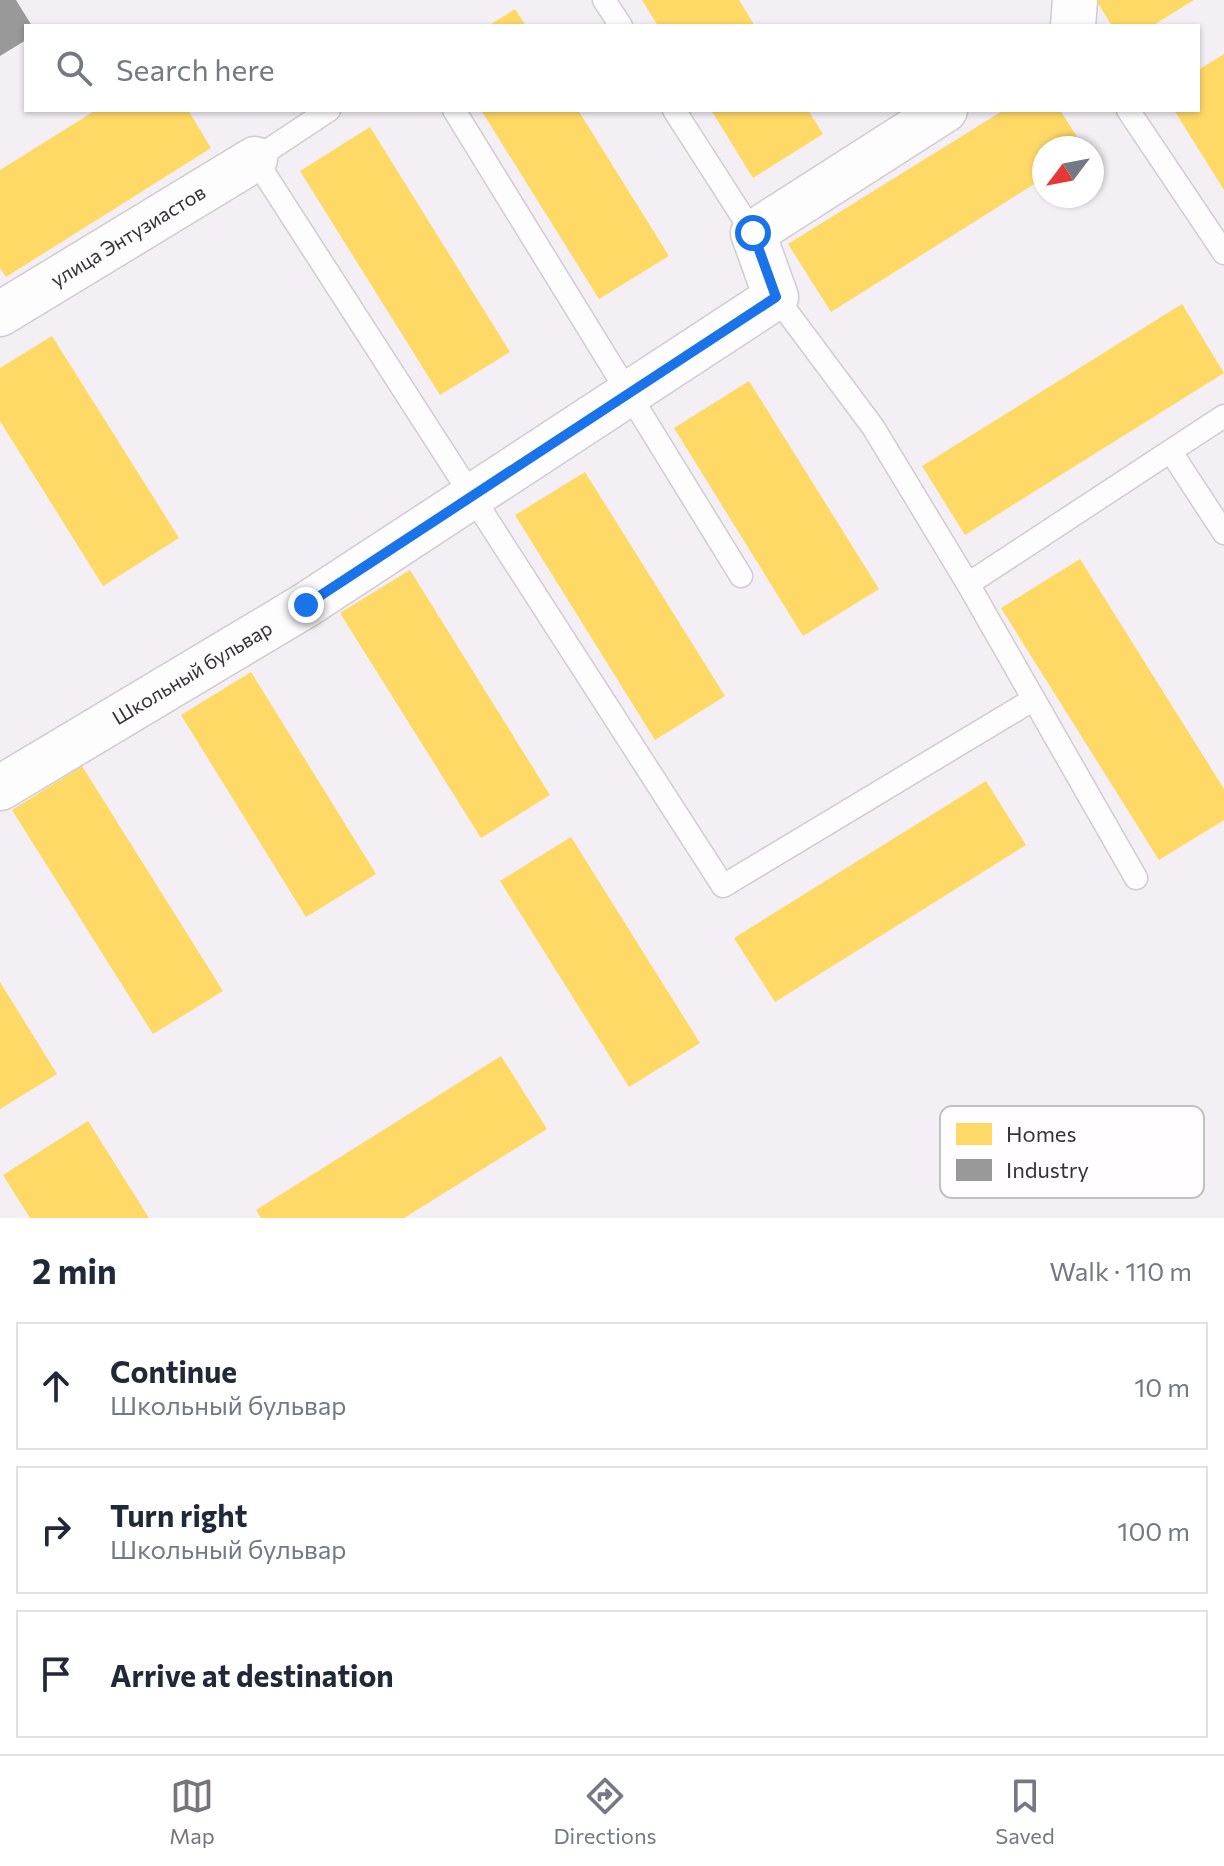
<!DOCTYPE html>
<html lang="en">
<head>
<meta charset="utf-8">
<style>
  :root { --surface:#fff; --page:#f6f6f7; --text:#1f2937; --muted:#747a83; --line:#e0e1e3; --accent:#787478 }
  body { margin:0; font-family:Commissioner,sans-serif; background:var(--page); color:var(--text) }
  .compass { position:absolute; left:1032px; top:136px; width:72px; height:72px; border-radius:50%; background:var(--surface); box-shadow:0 2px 6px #0004; rotate:238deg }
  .stop { position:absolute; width:24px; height:24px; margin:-18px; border:6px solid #1a73e8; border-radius:50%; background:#fff }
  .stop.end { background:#1a73e8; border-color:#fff; box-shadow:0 2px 8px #0008 }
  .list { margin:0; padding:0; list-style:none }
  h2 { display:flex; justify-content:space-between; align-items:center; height:104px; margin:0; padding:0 32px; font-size:34px }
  h2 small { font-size:26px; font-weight:400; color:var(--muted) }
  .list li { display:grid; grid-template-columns:52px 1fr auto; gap:24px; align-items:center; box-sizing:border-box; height:128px; margin:0 16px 16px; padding:0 16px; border:2px solid var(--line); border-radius:0px }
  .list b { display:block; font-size:30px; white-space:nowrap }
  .list p { margin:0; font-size:26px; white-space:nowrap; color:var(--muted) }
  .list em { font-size:26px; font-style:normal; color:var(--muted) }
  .icon { flex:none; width:44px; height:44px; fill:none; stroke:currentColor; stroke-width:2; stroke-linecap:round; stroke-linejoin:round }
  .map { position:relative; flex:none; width:1224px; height:1218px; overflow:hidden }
  .search { position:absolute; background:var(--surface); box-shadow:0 2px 6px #0004; left:24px; right:24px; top:24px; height:88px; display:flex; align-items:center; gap:20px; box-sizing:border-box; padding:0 28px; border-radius:0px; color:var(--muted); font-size:30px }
  .sheet { height:536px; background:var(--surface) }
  nav { display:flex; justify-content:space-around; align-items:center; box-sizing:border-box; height:112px; border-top:2px solid var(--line); background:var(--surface); font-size:22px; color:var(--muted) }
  nav a { display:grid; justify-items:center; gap:4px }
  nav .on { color:var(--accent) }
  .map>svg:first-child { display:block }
  .homes { fill:#ffd966 }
  .industry { fill:#999 }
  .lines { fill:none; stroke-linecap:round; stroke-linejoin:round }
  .lane-casing { stroke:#d0ccd0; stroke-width:25 }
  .street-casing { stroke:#d0ccd0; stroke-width:47 }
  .lane { stroke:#fdfdfd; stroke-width:22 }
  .street { stroke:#fdfdfd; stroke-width:44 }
  .route { stroke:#1a73e8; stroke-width:10 }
  .labels { text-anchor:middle; stroke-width:8; stroke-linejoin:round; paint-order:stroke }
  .street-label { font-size:20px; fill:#353235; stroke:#fffdff }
  .key { fill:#fffdff; stroke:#c2c0c2; stroke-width:2 }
  .key-label { font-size:22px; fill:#353235 }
</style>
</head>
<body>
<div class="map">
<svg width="1224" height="1218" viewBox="0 0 1224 1218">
  <rect width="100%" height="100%" fill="#f4eff4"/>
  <path class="homes" d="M642 0H739L755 26H658Z
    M1096 0H1194L1152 26H1112Z
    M515 9 526 26H488Z
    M1224 54V190L1174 110H1198V70Z
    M96 110H188L211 148 6 277 0 268V170Z
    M481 110H578L669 256 599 299Z
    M711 110H808L823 134 753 178Z
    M1004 110H1060L1084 148H1044V178L831 312 788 244Z
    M370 127 510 352 440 395 300 171Z
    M1182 304 1224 373 965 535 922 466Z
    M52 336 179 538 103 586 0 421V368Z
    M749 381 879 589 803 636 674 428Z
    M585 472 725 696 655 740 515 515Z
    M1080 559 1224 789V820L1159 860 1001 608Z
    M410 570 550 795 481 838 340 613Z
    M251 672 376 874 306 917 181 715Z
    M82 766 223 991 153 1034 12 810Z
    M986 781 1026 845 775 1002 734 938Z
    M571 837 700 1043 629 1087 500 881Z
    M0 982 57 1074 0 1109Z
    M501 1056 547 1129 404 1218H261L256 1210Z
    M88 1121 149 1218H30L3 1175Z"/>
  <path class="industry" d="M0 0H16L32 26H26V40L0 56Z"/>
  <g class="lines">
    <g class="lane-casing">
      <path id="lane" d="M604 0 621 26
        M329 110 255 159 723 886 1034 699
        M454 110 741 576
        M674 110 753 233
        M1128 110 1224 253
        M776 297 873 427 968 584 1224 416
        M1171 452 1224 533
        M968 584 1136 878"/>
    </g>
    <g class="street-casing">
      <g id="street">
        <path d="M1073 26 1075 0"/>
        <path id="s1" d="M0 314 255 159"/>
        <path id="s2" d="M0 788 306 605 776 297 753 233 945 110"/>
      </g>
    </g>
    <use href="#lane" class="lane"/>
    <use href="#street" class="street"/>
  </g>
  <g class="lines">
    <path class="route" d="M306 605 776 297 753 233"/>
  </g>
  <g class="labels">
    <g class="street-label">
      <text dy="7" stroke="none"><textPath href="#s1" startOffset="150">улица Энтузиастов</textPath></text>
      <text dy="7" stroke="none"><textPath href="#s2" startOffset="224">Школьный бульвар</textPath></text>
    </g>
  </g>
  <rect x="940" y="1106" width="264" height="92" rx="12" class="key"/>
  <rect x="956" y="1123" width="36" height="22" fill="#ffd966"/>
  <rect x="956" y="1159" width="36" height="22" fill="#999"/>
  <g class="key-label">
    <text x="1006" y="1142">Homes</text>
    <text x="1006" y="1178">Industry</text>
  </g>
</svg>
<svg class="compass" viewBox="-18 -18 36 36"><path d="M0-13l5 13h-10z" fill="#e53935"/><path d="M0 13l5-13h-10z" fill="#747a83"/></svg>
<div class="stop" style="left:753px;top:233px"></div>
<div class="stop end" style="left:306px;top:605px"></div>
<div class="search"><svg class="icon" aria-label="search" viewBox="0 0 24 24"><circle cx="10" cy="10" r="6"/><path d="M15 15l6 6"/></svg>Search here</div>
</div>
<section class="sheet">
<h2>2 min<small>Walk · 110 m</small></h2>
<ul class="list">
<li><svg class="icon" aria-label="ahead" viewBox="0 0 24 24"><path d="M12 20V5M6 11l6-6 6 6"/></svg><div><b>Continue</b><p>Школьный бульвар</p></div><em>10 m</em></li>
<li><svg class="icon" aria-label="right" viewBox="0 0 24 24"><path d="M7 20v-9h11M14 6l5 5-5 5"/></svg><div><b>Turn right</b><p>Школьный бульвар</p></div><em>100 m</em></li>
<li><svg class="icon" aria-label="arrive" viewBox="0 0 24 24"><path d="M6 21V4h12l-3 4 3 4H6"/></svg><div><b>Arrive at destination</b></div></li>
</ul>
</section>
<nav>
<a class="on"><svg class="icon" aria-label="map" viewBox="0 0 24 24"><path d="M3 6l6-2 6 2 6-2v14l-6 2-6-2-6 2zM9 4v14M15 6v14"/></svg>Map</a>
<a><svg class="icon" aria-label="directions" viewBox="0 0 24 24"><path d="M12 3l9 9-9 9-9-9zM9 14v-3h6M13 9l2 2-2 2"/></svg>Directions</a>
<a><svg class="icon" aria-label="saved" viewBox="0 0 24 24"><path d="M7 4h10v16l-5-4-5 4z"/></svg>Saved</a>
</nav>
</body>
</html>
